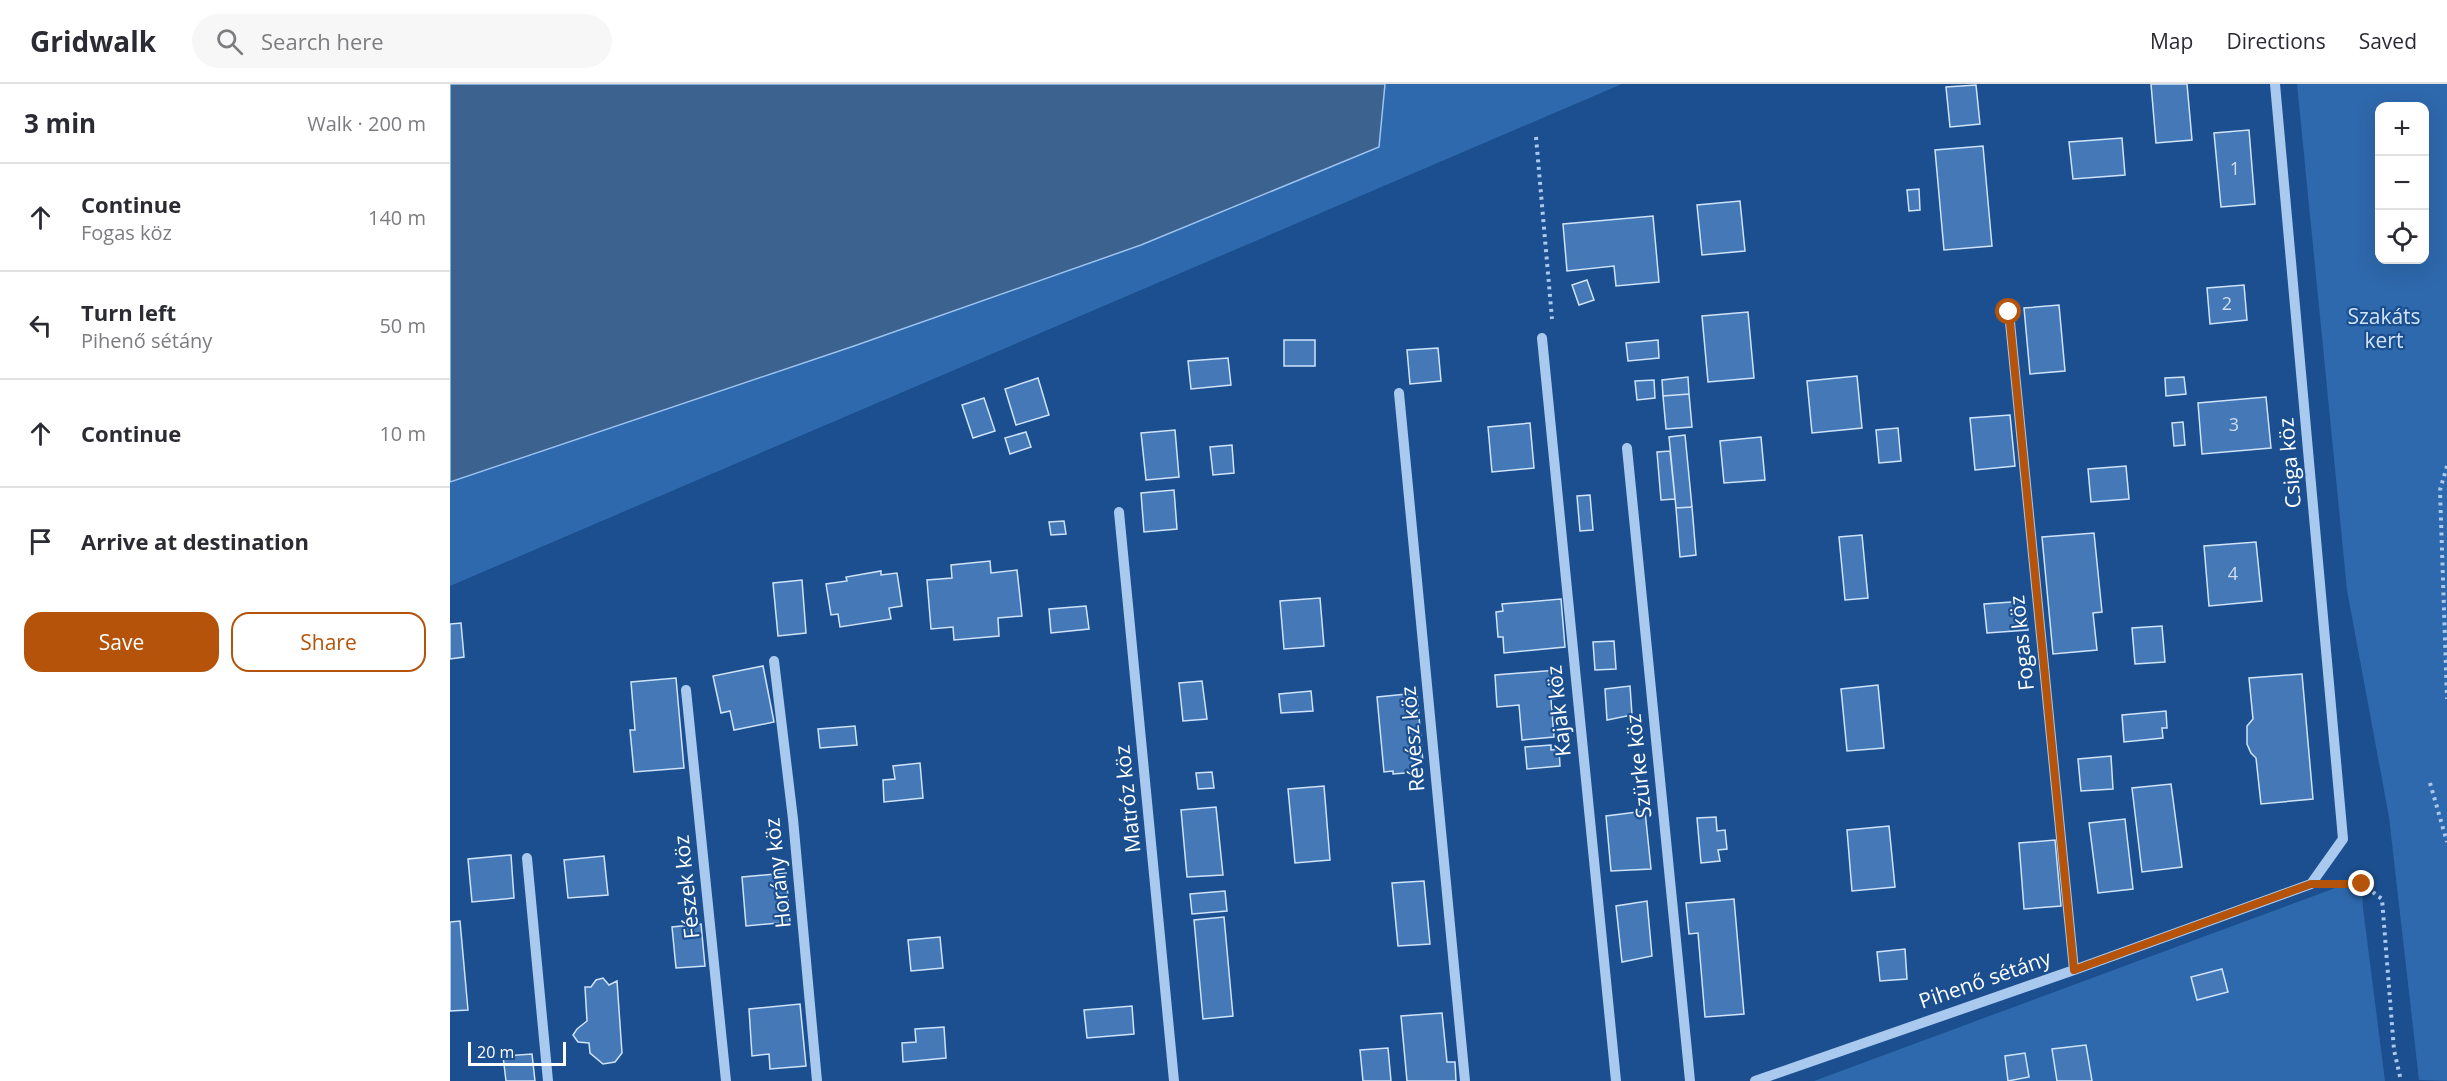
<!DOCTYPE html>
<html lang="en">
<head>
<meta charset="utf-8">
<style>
  :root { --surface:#fff; --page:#f7f7f7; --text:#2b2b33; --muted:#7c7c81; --line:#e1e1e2; --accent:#b45309 }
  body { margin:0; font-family:"Open Sans",sans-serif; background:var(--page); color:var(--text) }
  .controls { position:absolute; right:18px; top:18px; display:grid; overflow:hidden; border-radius:12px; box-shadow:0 6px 24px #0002 }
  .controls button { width:54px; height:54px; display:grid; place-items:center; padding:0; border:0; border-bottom:2px solid var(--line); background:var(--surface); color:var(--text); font:30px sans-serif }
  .scale { position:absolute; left:18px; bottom:15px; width:98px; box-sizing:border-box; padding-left:6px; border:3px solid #fff; border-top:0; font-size:16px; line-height:21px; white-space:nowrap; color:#fff; -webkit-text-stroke:4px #1b4f8f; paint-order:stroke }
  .stop { position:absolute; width:18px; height:18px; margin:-14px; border:4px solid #b45309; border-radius:50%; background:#fff }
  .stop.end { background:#b45309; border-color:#fff; box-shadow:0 2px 6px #0008 }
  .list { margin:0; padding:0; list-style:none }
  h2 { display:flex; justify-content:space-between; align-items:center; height:78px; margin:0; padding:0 24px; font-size:26px }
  h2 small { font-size:20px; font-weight:400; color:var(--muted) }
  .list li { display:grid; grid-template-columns:39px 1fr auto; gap:18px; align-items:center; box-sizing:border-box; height:108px; padding:0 24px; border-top:2px solid var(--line) }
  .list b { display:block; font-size:22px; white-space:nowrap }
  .list p { margin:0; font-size:20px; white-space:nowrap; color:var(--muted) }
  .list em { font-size:20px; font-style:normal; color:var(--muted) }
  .actions { display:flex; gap:12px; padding:18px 24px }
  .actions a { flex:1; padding:14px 0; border:2px solid var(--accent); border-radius:18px; text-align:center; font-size:21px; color:var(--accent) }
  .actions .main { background:var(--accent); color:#fff }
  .icon { flex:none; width:33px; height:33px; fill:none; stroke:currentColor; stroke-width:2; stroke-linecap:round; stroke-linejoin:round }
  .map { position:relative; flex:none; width:1997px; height:997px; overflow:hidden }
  header { display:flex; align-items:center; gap:36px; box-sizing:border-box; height:84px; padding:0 30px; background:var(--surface); border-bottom:2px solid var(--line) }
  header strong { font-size:28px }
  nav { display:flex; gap:33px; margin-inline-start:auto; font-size:21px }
  .search { width:420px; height:54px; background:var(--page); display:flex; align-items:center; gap:15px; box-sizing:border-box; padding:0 21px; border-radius:33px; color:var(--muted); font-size:22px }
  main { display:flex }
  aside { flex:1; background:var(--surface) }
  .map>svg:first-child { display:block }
  .green { fill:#2e69ad; fill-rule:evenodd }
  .water { fill:#3c6290; stroke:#9cc4f0; stroke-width:1.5 }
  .building { fill:#4478b7; stroke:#cfe3fa; stroke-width:1.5 }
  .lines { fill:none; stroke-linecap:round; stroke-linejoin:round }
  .path { stroke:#a9c9ee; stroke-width:4; stroke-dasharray:3 4.5; stroke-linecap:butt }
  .minor { stroke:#a9c9ee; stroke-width:10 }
  .route { stroke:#b45309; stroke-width:8 }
  .labels { text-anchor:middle; stroke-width:4.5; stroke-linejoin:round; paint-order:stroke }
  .number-label { font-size:18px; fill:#d0dded }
  .park-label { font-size:21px; fill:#cfe3fa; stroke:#1b4f8f }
  .street-label { font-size:21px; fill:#fff; stroke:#1b4f8f }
</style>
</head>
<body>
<header>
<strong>Gridwalk</strong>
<div class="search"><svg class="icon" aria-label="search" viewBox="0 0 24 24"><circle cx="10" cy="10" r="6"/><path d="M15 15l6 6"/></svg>Search here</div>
<nav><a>Map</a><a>Directions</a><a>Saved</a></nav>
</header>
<main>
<aside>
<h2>3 min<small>Walk · 200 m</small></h2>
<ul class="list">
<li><svg class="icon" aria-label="ahead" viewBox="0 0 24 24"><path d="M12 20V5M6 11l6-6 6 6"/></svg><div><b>Continue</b><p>Fogas köz</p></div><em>140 m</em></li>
<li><svg class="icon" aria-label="left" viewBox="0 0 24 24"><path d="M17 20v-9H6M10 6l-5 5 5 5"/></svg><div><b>Turn left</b><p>Pihenő sétány</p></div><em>50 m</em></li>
<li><svg class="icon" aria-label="ahead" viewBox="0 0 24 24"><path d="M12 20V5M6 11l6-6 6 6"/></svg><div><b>Continue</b></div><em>10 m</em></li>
<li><svg class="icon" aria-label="arrive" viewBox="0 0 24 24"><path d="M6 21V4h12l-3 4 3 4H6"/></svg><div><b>Arrive at destination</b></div></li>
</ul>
<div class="actions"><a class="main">Save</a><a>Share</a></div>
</aside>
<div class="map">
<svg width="1997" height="997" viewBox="0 0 1997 997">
  <rect width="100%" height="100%" fill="#1b4f8f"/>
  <path class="green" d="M935 0H1172L0 502V398L404 262 929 63Z
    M1847 0H1997V997L1969 996 1939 733 1897 506ZM1930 22H1974V176H1930Z
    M1912 794 1913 824 1935 997H1364Z"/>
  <path class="water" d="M0 0H935L929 63 691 161 404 262 0 398Z"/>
  <path class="building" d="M1701 0H1737L1742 56 1706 59Z
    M1526 1 1530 40 1500 43 1496 3Z
    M1799 46 1805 120 1771 123 1764 49Z
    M1672 54 1675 91 1623 95 1619 58Z
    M1533 62 1542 162 1494 166 1485 66Z
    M1469 105 1470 126 1459 127 1457 106Z
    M1290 117 1295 167 1252 171 1247 121Z
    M1203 132 1209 198 1166 202 1164 182 1117 187 1113 140Z
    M1137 196 1144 216 1129 221 1122 201Z
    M1794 201 1797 236 1760 240 1757 204Z
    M1609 221 1615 287 1580 290 1574 224Z
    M1298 228 1304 294 1258 298 1252 232Z
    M834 256H865V282H834Z
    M1208 256 1209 274 1178 277 1176 259Z
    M988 264 991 297 960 300 957 266Z
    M778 274 781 301 741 305 738 277Z
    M1407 292 1412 344 1362 349 1357 297Z
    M1238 293 1239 310 1213 312 1212 296Z
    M1734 293 1736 310 1716 312 1715 294Z
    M588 294 599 331 566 341 555 305Z
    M1204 296 1205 314 1187 316 1185 297Z
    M1239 310 1242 343 1216 345 1213 312Z
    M1816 313 1821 364 1752 370 1748 319Z
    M534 314 545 347 523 354 512 321Z
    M1560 331 1565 382 1525 386 1520 334Z
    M1733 338 1735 361 1724 362 1722 339Z
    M1080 339 1084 384 1042 388 1038 343Z
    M1448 344 1451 377 1429 379 1426 346Z
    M725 346 729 393 696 396 691 349Z
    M576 348 581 363 560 370 555 354Z
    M1235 351 1242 423 1226 424 1219 353Z
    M1311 353 1315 396 1274 399 1270 357Z
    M782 361 784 389 763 391 760 363Z
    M1220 367 1225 415 1211 416 1207 368Z
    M1676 382 1679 415 1641 418 1638 385Z
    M724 406 727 445 694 448 691 409Z
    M1140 411 1143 446 1130 447 1127 412Z
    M1242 423 1246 471 1230 473 1226 424Z
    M614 437 616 450 601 451 599 438Z
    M1644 449 1652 528 1643 529 1647 566 1603 570 1592 453Z
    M1412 451 1418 514 1395 516 1389 453Z
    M1806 458 1812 517 1759 522 1754 462Z
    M540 477 541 489 567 486 572 532 548 534 549 552 504 556 503 543 481 545 477 496 502 494 501 481Z
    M431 487V491L447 489 452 522 439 524 441 535 390 543 388 530 381 531 376 500 397 497 396 493Z
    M352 496 356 549 328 552 323 499Z
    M870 514 874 562 834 565 830 517Z
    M1111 515 1115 563 1054 569 1053 553H1048L1046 528 1053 527 1052 520Z
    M1575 517 1578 546 1537 549 1534 520Z
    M636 522 639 545 601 549 599 525Z
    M11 539 14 573 0 575V540Z
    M1712 542 1715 578 1685 580 1682 544Z
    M1164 557 1166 585 1145 586 1143 558Z
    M313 582 324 638 284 646 280 627 271 629 263 592Z
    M1107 586 1109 614 1101 615 1104 653 1072 656 1069 621 1047 623 1045 591Z
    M1852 590 1863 715 1811 720 1806 674 1801 669 1797 660V642L1803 635 1799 594Z
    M226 594 234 684 184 688 180 646H185L181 598Z
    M752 597 757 635 733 637 729 599Z
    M1428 601 1434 664 1397 667 1391 605Z
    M1180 602 1182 631 1157 636 1155 605Z
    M861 607 863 627 831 629 829 610Z
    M967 609 973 679 967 680 968 688 943 690V687L934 688 927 613Z
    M1716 627 1717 644H1712L1713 654 1674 658 1672 631Z
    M405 642 407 661 370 664 368 645Z
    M1101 661V666L1109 665 1110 682 1077 685 1075 663Z
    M1661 672 1663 705 1631 707 1628 675Z
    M470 679 473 714 434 718 433 696 445 695 443 682Z
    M762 688 764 704 748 705 746 689Z
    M1721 700 1732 783 1692 788 1682 704Z
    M874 702 880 776 845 779 838 705Z
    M766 723 773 791 737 793 731 726Z
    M1195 727 1201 785 1161 787 1156 732Z
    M1266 733 1267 747 1275 746 1277 765 1268 766 1270 777 1251 779 1247 734Z
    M1675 735 1683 805 1648 809 1639 739Z
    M1439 742 1445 803 1402 807 1397 746Z
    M1605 756 1611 822 1574 825 1569 759Z
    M61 771 64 814 22 818 18 775Z
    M154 772 158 811 118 814 114 776Z
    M336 789 340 838 296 842 292 793Z
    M974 797 980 860 948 862 942 799Z
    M775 807 777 827 742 830 740 810Z
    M1284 815 1294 930 1255 933 1248 849 1239 850 1236 819Z
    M1197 817 1202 872 1172 878 1166 822Z
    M774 833 783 932 753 935 744 836Z
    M10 837 18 926 0 927V838Z
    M251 840 255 882 226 884 222 843Z
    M490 853 493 884 461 887 458 856Z
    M1455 865 1457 895 1430 897 1427 868Z
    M1772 885 1778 908 1747 916 1741 893Z
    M153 894 159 901 167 897 172 969 165 978 153 980 140 969 139 959 128 958 123 951 127 945 137 937 135 903H141L146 896Z
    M350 920 356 982 320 985 319 970 302 972 299 925Z
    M682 922 684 950 637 954 634 926Z
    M992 929 997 978H1005L1006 997H957L951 932Z
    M494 943 496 974 453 978 452 959 466 958 465 945Z
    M1636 961 1642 997H1607L1602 965Z
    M938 964 941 997H913L910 966Z
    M1575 969 1579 993 1558 997 1555 972Z
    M82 970 85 997H56L53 972Z"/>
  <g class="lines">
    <path class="path" d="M1086 53 1102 235
      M1997 382 1990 406 1997 615
      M1980 699 1997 758
      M1888 800H1912L1932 815 1944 966 1951 997"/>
    <path class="minor" d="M1559 228 1624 886
      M1092 254 1166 997
      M949 309 1015 997
      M1177 364 1240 997
      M669 428 724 997
      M324 577 343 735 367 997
      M236 606 276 997
      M77 774 98 997
      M1305 997 1624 886 1861 800 1893 755 1825 0"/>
  </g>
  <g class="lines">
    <path class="route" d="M1559 228 1624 886 1861 800H1912"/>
  </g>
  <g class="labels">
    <g class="number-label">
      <text x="1785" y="91">1</text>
      <text x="1777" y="226">2</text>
      <text x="1784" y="347">3</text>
      <text x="1783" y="496">4</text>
    </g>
    <g class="park-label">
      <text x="1934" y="240">Szakáts<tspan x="1934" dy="24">kert</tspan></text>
    </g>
    <g class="street-label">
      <text transform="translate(1840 379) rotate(-95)" y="7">Csiga köz</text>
      <text transform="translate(1572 559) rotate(-96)" y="7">Fogas köz</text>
      <text transform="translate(1109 627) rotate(-96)" y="7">Kajak köz</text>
      <text transform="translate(963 655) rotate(-95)" y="7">Révész köz</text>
      <text transform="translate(1189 682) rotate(-96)" y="7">Szürke köz</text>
      <text transform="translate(678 715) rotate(-96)" y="7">Matróz köz</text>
      <text transform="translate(328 789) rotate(-96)" y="7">Horány köz</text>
      <text transform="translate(237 803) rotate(-96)" y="7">Fészek köz</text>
      <text transform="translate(1535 896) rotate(-19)" y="7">Pihenő sétány</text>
    </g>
  </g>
</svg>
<div class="controls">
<button>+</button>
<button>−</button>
<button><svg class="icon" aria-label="locate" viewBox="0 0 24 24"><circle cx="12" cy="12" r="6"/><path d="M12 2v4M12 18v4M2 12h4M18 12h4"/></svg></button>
</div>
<div class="scale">20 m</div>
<div class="stop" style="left:1559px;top:228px"></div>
<div class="stop end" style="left:1912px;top:800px"></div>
</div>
</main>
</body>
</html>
